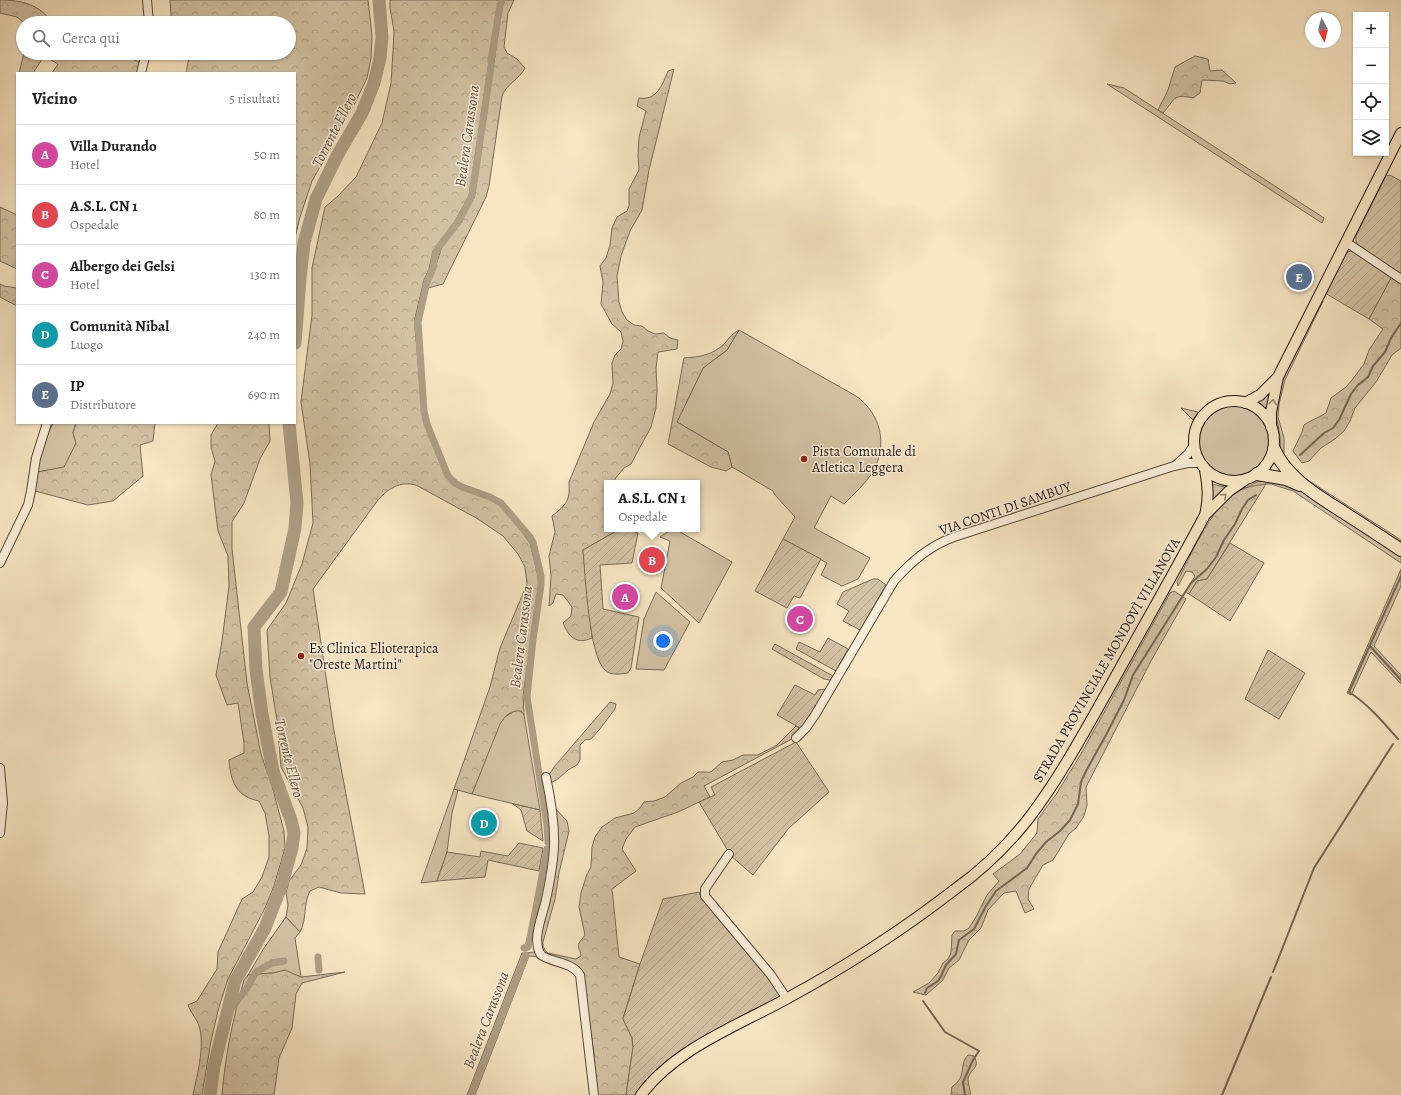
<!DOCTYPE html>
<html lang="it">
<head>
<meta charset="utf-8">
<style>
  :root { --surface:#fff; --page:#f6f6f6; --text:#202124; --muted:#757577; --line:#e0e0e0; --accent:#1a73e8 }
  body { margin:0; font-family:Alegreya,serif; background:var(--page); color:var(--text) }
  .controls { position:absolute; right:12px; top:12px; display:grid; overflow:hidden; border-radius:0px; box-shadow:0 1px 3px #0004 }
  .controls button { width:36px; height:36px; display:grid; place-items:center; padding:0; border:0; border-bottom:1px solid var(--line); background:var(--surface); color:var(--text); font:20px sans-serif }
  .compass { position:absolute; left:1305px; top:12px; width:36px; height:36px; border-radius:50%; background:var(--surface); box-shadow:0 1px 3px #0004; rotate:173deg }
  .you { position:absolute; left:663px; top:641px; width:14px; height:14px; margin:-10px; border:3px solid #fff; border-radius:50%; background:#1a73e8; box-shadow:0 0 0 6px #1a73e833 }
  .badge { display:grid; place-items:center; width:26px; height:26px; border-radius:50%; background:var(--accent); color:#fff; font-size:13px; font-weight:700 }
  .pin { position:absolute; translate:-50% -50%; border:2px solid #fff; box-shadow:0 1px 4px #0006 }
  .popup { position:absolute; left:604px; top:480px; width:96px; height:52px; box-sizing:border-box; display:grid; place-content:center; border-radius:0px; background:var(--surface); filter:drop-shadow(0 1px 3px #0005); font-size:13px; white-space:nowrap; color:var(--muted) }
  .popup b { font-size:15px; color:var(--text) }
  .popup::after { content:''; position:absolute; left:50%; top:100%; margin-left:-8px; border:8px solid transparent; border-top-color:var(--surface) }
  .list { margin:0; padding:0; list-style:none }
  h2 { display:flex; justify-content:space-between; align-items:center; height:52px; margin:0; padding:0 16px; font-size:17px }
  h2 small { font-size:13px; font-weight:400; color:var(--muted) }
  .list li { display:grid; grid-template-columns:26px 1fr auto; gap:12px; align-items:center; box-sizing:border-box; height:60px; padding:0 16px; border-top:1px solid var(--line) }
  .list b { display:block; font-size:15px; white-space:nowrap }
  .list p { margin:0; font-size:13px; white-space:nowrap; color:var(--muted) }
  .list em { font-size:13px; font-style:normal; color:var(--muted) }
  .icon { flex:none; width:22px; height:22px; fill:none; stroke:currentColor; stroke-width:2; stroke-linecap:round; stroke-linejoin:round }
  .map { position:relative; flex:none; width:1401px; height:1095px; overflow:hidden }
  .search { position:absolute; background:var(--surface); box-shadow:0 1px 3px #0004; left:16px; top:16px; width:280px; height:44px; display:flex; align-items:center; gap:10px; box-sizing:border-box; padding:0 14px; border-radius:22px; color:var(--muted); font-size:15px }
  .panel { position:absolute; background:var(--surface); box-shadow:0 1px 3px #0004; left:16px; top:72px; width:280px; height:352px; border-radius:0px }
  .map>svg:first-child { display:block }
  .grass { fill:#d2c2a4; stroke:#786c58 }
  .forest { fill:url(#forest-crowns); stroke:#786c58 }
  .garden { fill:url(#garden-furrows); stroke:#786c58 }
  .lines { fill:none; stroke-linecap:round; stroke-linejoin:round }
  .stream { stroke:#756755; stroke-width:2 }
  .canal { stroke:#ae9e85; stroke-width:7 }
  .river { stroke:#ae9e85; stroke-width:13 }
  .minor-casing { stroke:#55493a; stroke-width:10 }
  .major-casing { stroke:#1f150c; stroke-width:12 }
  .highway-casing { stroke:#1f150c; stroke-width:14 }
  .minor { stroke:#faeed8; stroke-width:8 }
  .major { stroke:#f7e5c3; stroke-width:10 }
  .highway { stroke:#f7e5c3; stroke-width:12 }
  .oneway { stroke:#968771 }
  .poi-dot { fill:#8f2418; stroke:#faeed8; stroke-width:1.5 }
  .labels { text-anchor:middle; stroke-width:3; stroke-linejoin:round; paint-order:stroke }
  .poi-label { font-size:14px; fill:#1f150c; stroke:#faeed8; text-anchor:start }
  .street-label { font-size:14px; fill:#1f150c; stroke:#faeed8 }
  .water-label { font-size:15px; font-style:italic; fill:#5f5342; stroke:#faeed8 }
</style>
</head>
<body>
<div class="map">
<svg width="1401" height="1095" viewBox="0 0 1401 1095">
  <defs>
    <pattern id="forest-crowns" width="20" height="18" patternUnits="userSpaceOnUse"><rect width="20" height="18" fill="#d2c2a4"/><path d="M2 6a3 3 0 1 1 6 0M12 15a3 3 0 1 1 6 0" fill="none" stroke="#b4a68c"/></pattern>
    <pattern id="garden-furrows" width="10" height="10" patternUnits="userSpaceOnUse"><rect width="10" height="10" fill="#d2c2a4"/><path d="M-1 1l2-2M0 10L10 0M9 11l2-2" fill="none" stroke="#b4a68c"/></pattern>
  </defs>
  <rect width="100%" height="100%" fill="#f7e5c3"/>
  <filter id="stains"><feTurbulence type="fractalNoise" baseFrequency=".005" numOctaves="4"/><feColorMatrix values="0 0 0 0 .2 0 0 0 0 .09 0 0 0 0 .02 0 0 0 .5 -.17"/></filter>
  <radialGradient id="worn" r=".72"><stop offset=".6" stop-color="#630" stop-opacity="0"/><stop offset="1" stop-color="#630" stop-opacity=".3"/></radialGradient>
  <path class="grass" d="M1107 84 1124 88 1324 218 1322 223Z
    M1321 300 1323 301 1285 380 1279 404 1278 417 1284 438V456L1291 466 1300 475 1401 540V545L1309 485 1289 467 1281 455 1280 437 1275 409 1278 393 1286 372Z
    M739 330 856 396C881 414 888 444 873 472 865 484 854 494 844 504L831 496 814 528 870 558 858 579 842 586 821 575 827 563 783 539 795 517 775 495 773 491 732 467 728 452 677 422 703 368 727 350Z
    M1272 388 1268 410 1257 402Z
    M1199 441a35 35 0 1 1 70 0a35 35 0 1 1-70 0Z
    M1181 408 1198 412 1193 420Z
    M53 423H76L73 433 76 443 64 468 37 472 44 443Z
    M1272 480 1297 489 1304 493 1401 556V563L1293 491 1271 484H1266L1243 489 1257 482Z
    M1212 484 1228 488 1210 505Z
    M672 529H675L732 562 699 623 661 588 670 541 660 537Z
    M656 592 690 622 664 670 636 669 644 619Z
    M516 710 521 711 524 715 540 810 472 794 499 724 505 717Z
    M454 789 458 790 452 813 447 852 437 881 421 883Z
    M286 917 300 932 295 938 301 977 285 971 273 973 248 975 264 948Z"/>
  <path class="forest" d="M0 0C21 0 40 4 52 23H24L17 17 0 13Z
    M170 0H368L372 35 371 58 367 78 355 103 342 122 330 149 312 181 300 217 295 238V73H186L189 57 169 53H289V23H169L171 15Z
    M390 0H500L497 10 469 196 455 221 433 251 429 269 424 280 415 318V328L423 416 427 431 445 474 451 482 457 487 491 500 499 505 508 513 530 543 538 576 539 586 523 696 524 715 521 711C510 710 505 716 500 724L472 794 454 789 490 687 500 648 527 584 525 567 518 554 503 536 478 519 416 485C400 481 389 488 378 500L313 589 334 731 365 894 341 893 319 887 310 891C303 904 307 920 300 932L286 917 288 905 286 893 289 881 301 865 307 848 308 827 303 808 281 767 277 721 270 677 267 630 286 603 302 564 313 523 310 464 301 402 312 315V268L325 207 337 197 356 177 382 123 391 83 393 51 394 31 390 8Z
    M505 0H514L508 13 504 47 507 53 517 59 525 68C519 80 507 83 502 96L489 186 486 197 443 284 428 288 442 247 461 223 475 193 502 7Z
    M24 53H119L141 63 138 73H52L58 64 44 56 33 73H19Z
    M1195 56 1208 59 1210 71 1222 70 1236 83 1230 84 1223 81 1202 80 1200 93 1193 98C1172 93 1175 100 1163 113L1158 110 1168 90 1175 67Z
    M674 69 649 170 642 210 630 231 621 256 617 276 619 302 622 312 627 320 634 325 642 326 648 331 655 334 664 333 670 338 678 340 677 349 658 352 656 368 657 390 656 408 651 427 631 464 624 468 615 479V483H607V529H620L583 550 592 638C576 645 569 637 563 623L571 616 572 607 563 595 556 594 553 603 549 606 551 576 549 556 555 532 552 516C567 504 570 501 569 482L594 422 610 394 613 383 612 363 615 355 621 349 623 341 621 332 612 324 601 304 603 282 600 266 606 258 610 245 612 228 617 217 627 211 629 206V189L639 170 638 156 639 137 646 111 637 106 639 98C657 101 662 85 668 71Z
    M0 207 17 215V269L0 261Z
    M1392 276 1401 282V348L1392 355 1376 382 1355 408 1350 421 1344 431 1335 439 1321 448 1309 461 1302 463 1293 451 1302 432 1304 425C1311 420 1318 418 1326 413L1331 398 1346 387 1352 380 1364 364 1369 350 1383 329 1369 319Z
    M0 284 4 286 17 288V306L0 297Z
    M739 330 727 350 703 368 677 422 728 452 732 467 726 471 711 467 668 444 684 358C700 357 713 355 725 343 729 338 733 333 739 330Z
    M76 423H155L153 441 140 445 143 476 113 501 88 505 35 491 37 472 64 467 76 443 73 433Z
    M218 423H269L270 441 260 459 244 503 232 522V549L247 683 261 754 272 786 284 831 285 848 274 886 265 908 228 979 219 1007 211 1041 202 1095H193C197 1074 207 1041 197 1021 194 1016 190 1011 188 1005L197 1001 217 969 218 952 242 899 253 892 262 877 269 857V836L265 813 259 801C255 800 250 799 247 797 233 790 230 774 229 760L244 753V743L238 703 227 705 216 675 222 641 229 586 228 556 218 531 211 475 215 461 211 447V435Z
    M1266 484 1207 579 1197 581 1189 594 1185 592 1195 576 1192 572 1186 571 1178 586 1177 582C1191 555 1210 509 1236 492 1245 487 1257 485 1266 484Z
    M1401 569V586L1374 646 1401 675V684L1371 652 1351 695 1347 693Z
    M1174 591 1186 599 1151 661 1086 787 1087 805 1084 816 1076 828 1069 834 1053 860 1043 865 1029 889 1028 899 1034 909 1025 913 1016 891 1004 893 988 910 981 928 969 940 959 960 949 968 943 980 926 995 913 992 929 983 938 973 943 963 948 959 951 953 952 935 955 931H964L969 928 976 917 987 895 999 881 993 874 1020 854 1037 833 1038 819 1057 793 1081 754 1170 593Z
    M610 702 616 704 615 709 599 730 591 739 585 740 580 745V760L577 765 568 770 558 779 549 784V775L554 767Z
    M796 726 802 729 790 740 704 786 710 797 678 812 635 827 626 839 622 849 636 871 612 889 619 957 640 964 623 1018 632 1038 633 1047 626 1095H597L594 1054 583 977 543 953 540 943 549 895 553 806 567 821 569 831 559 873 555 899 543 942C543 947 544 950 548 953L576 959 581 956C581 952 577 947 579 943 580 941 583 938 585 935L579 907 581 893 587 874 591 867 592 847 595 837 602 827 615 818 634 813 640 808 644 802 654 801 665 797 681 783 693 777 698 772H711L722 762 733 760 743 755H758L777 745Z
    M536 952 539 957 529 956 475 1095H467L522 953Z
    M285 970 301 977 345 972 302 983 296 994 292 1028 279 1058 274 1095H222C225 1056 233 1018 244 980L248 975 273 973Z
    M968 1055 974 1056C981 1069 970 1068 968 1079 968 1085 971 1089 970 1095H951L952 1087C968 1075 958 1066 968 1055Z"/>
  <path class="garden" d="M1390 175 1401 181V276L1358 245 1356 242V236L1386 176Z
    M1351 251 1356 252 1392 276 1369 319 1325 293 1345 255 1348 252Z
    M620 529H627L638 533 632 563 600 565 603 609 639 617 631 668 628 673C620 674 611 676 605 670 589 657 585 573 583 550Z
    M783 539 821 559 800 598 794 596 787 608 755 591Z
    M1230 543 1264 563 1230 621 1189 594 1197 581 1207 579Z
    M873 579H878L886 585 860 630 843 621 849 611 837 604 843 592Z
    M828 638 848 649 836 671 796 649 799 642 820 652Z
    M775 644 833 676 830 680 824 679 772 649Z
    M1268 650 1305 673 1279 719 1245 699Z
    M795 685 815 695 818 690 826 689 802 729 777 715Z
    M796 742 829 792 788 829 753 875 731 856 699 802 715 795 711 787Z
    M513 804 540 810 543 841 527 831 521 810Z
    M519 843 543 848 539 871 488 860 485 877 437 881 447 852 480 857 481 851 508 856Z
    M699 892 701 896C729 928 758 960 781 996L680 1052 657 1070 636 1095H626L633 1047 632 1038 623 1019 640 964 663 899Z"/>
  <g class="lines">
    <path class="stream" d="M1300 455 1324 433 1333 428 1339 420 1351 394 1358 385 1368 377 1373 366 1385 352 1391 338 1401 323
      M1370 646 1401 680
      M1398 739C1383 722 1369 705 1349 692L1401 576
      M1273 972 1314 868 1393 744
      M925 993 927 988 938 981 941 976 946 965 956 954 959 940 974 929 986 906 996 891 1027 868 1036 854 1046 842 1060 831 1070 820 1078 804 1081 782 1086 771 1106 735 1124 700 1133 675 1191 583 1207 569 1216 557 1224 540 1235 524 1242 509 1248 500 1256 495
      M923 1001 945 1032 979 1051 973 1060 963 1082 965 1095
      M1222 1095 1271 977"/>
    <path class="canal" d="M491 61 500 5 502 0
      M491 66 472 196 458 222 438 248 435 255 433 268 427 282 418 322 424 411 427 424 448 476 455 483 462 487 490 497 501 503 530 537 533 542 541 576V585L533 639 527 697 547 825 548 842
      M524 948 528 947 536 908 547 849
      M318 957 319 970
      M227 1014 247 988 256 972 272 963 284 961
      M471 1095 526 955"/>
    <path class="river" d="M295 343 300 279 304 243 316 199 338 154 362 113 374 83 380 58 382 37 379 0
      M210 1095 214 1066 235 981 265 928 282 884 292 848 294 833 291 820 273 771 262 714 256 670 254 627 281 592 295 528 297 503 289 423"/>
    <g class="minor-casing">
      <path id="minor" d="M147 0 149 23
        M141 73 146 53
        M1346 242 1401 279
        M1176 465 1188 454 1194 445
        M0 563 28 505 31 491 36 458 47 423
        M796 738 806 728 815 715 894 581C911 562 929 546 954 537L1174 466 1188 463H1200
        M0 768 3 803 0 833
        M546 777C551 800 555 823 554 847 553 866 549 886 545 904 541 919 532 941 541 955 553 963 572 962 580 975L594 1095
        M729 854 705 889V896L771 975 787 999"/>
    </g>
    <g class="major-casing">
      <path id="major" d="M1194 441a40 40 0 1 1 80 0a40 40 0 1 1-80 0Z
        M1245 403 1260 395 1278 377
        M1271 427V412L1278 377 1401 133
        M1205 515C1209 498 1208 487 1205 470
        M641 1095C675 1049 737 1026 786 999 845 967 901 931 954 890 982 870 1008 845 1029 818 1061 776 1086 729 1112 683 1143 627 1175 571 1205 515L1229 491 1245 480"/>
    </g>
    <g class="highway-casing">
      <path id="highway" d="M1274 449C1287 479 1320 497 1346 514 1365 526 1383 538 1401 550
        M1257 474 1286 479 1300 485"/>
    </g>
    <use href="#minor" class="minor"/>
    <use href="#major" class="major"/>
    <use href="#highway" class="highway"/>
  </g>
  <defs><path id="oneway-chevron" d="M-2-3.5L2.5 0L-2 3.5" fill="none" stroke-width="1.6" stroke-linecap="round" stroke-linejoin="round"/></defs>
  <g class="oneway">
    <use href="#oneway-chevron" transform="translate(1273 402) rotate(-81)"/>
    <use href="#oneway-chevron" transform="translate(1224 496) rotate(-42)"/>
  </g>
  <g class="poi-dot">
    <circle cx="804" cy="459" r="4"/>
    <circle cx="301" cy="656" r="4"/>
  </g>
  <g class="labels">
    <g class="poi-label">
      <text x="812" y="456">Pista Comunale di<tspan x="812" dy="16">Atletica Leggera</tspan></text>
      <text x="309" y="653">Ex Clinica Elioterapica<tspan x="309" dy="16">"Oreste Martini"</tspan></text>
    </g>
    <g class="street-label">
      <text transform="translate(1005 508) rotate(-19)" y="5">VIA CONTI DI SAMBUY</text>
      <text transform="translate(1106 660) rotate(-60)" y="5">STRADA PROVINCIALE MONDOVÌ VILLANOVA</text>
    </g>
    <g class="water-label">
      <text transform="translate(334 130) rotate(-63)" y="5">Torrente Ellero</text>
      <text transform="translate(467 136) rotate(-82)" y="5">Bealera Carassona</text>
      <text transform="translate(521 637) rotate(-83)" y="5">Bealera Carassona</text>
      <text transform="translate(289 758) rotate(76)" y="5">Torrente Ellero</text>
      <text transform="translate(486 1020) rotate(-69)" y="5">Bealera Carassona</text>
    </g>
  </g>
  <rect width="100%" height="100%" filter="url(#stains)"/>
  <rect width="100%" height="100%" fill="url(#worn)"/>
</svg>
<div class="controls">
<button>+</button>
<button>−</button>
<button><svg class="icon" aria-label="locate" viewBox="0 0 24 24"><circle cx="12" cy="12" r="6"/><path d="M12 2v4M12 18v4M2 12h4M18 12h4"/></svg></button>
<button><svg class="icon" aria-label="layers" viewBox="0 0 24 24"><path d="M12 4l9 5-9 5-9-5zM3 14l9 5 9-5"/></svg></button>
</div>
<svg class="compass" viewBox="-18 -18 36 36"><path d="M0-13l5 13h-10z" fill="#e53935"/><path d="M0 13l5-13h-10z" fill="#757577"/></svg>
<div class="you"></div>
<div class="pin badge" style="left:625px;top:597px;background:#d1479c">A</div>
<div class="pin badge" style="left:652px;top:560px;background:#e0444e">B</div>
<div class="popup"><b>A.S.L. CN 1</b>Ospedale</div>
<div class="pin badge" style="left:800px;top:619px;background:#d1479c">C</div>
<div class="pin badge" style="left:484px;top:823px;background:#0f9aa8">D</div>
<div class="pin badge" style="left:1299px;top:277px;background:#5c6f8a">E</div>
<div class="search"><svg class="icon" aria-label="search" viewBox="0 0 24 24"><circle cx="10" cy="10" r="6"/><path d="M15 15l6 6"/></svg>Cerca qui</div>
<section class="panel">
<h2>Vicino<small>5 risultati</small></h2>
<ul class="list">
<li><span class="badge" style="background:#d1479c">A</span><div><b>Villa Durando</b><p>Hotel</p></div><em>50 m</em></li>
<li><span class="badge" style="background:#e0444e">B</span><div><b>A.S.L. CN 1</b><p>Ospedale</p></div><em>80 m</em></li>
<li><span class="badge" style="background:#d1479c">C</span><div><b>Albergo dei Gelsi</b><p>Hotel</p></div><em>130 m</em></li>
<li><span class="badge" style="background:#0f9aa8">D</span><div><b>Comunità Nibal</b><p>Luogo</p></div><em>240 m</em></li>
<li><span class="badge" style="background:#5c6f8a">E</span><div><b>IP</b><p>Distributore</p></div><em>690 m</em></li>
</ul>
</section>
</div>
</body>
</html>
